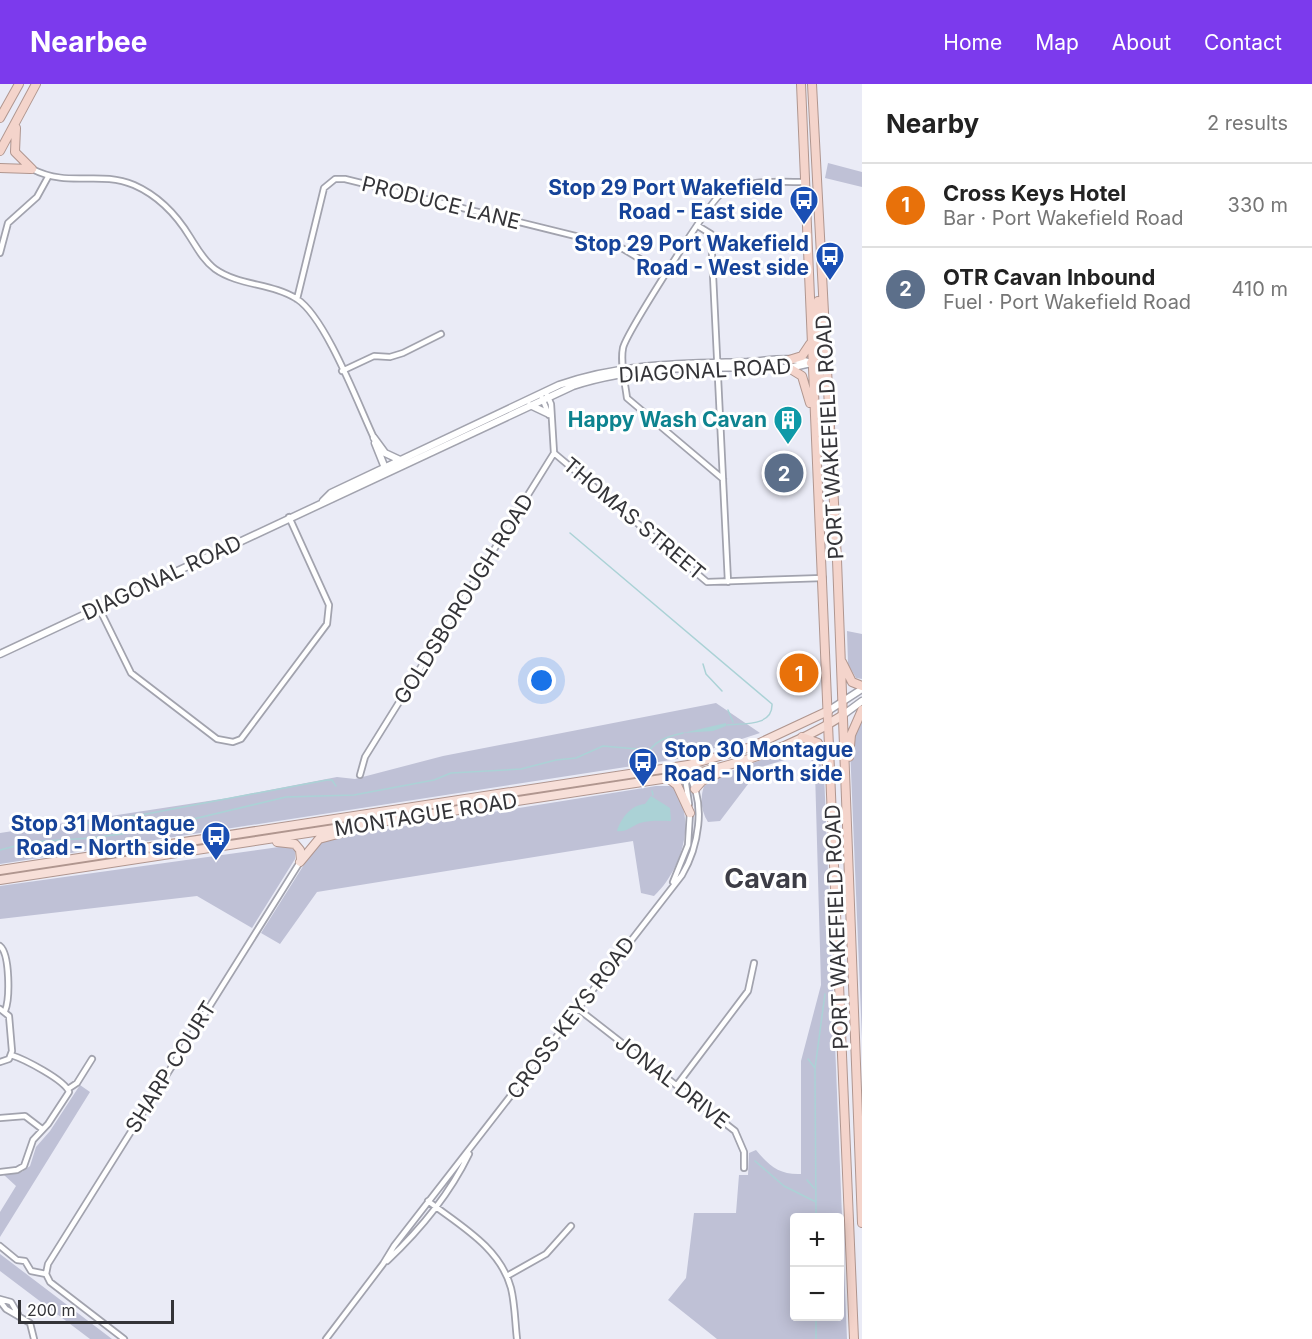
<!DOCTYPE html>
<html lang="en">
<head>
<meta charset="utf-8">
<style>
  :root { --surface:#fff; --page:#f2f2f2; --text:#222; --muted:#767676; --line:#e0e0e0; --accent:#7c3aed }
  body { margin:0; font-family:Inter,sans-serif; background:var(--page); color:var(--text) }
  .controls { position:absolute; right:18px; bottom:18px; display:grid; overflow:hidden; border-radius:6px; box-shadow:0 3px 15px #0003 }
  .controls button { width:54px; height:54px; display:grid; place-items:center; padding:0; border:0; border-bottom:2px solid var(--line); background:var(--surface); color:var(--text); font:30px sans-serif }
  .scale { position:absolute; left:18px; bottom:15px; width:156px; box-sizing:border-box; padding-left:6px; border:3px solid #343438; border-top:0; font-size:16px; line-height:21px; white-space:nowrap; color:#343438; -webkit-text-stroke:4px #fff; paint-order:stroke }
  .you { position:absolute; left:542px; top:597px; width:21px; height:21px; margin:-15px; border:4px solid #fff; border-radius:50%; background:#1a73e8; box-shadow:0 0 0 9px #1a73e833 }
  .badge { display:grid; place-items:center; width:39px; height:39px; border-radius:50%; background:var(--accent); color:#fff; font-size:20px; font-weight:700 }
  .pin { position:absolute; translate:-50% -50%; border:3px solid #fff; box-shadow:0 2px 6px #0006 }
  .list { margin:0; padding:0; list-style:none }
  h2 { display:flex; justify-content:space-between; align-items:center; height:78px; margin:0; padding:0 24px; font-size:26px }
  h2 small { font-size:20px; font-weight:400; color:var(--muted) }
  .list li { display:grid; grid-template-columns:39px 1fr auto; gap:18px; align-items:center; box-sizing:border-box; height:84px; padding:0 24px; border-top:2px solid var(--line) }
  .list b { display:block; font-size:22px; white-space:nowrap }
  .list p { margin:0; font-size:20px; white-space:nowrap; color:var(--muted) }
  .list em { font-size:20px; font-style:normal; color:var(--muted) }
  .map { position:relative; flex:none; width:862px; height:1255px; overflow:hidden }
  header { display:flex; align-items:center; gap:36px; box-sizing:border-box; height:84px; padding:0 30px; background:var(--accent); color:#fff }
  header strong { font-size:28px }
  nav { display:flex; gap:33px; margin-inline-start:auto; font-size:21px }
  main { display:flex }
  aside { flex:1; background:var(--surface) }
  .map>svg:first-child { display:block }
  .green { fill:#bfc1d6; fill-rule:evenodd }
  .water { fill:#abd2d6 }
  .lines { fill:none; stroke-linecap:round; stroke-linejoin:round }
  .stream { stroke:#abd2d6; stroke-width:1.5 }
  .minor-casing { stroke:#a2a3ae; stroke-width:8 }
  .tertiary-casing { stroke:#a2a3ae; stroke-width:9 }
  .primary-casing { stroke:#b0968f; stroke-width:10 }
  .trunk-casing { stroke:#b0968f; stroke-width:10 }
  .minor { stroke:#fff; stroke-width:4.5 }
  .tertiary { stroke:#fff; stroke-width:6 }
  .primary { stroke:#f7dfd8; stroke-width:8 }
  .trunk { stroke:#f4d4cb; stroke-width:8 }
  .labels { text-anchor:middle; stroke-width:6; stroke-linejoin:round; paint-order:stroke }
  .transit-label { font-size:21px; font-weight:bold; fill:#164399; stroke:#fff; text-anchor:end }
  .street-label { font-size:21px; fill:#343438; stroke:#fff }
  .culture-label { font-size:21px; font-weight:bold; fill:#0d838f; stroke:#fff; text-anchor:end }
  .district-label { font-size:27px; font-weight:bold; fill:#3d3d46; stroke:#fff }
</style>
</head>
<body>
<header>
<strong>Nearbee</strong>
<nav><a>Home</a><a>Map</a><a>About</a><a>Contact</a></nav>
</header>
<main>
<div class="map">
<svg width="862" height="1255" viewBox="0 0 862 1255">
  <rect width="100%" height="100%" fill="#eaebf6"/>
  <path class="green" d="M828 79 862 88V103L825 94Z
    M847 547 862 550V595L856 594 848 580Z
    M716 619 760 649 684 674 0 780V749L228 714 337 693 355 695 443 672Z
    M862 626V955L850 663Z
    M805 660 817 669 824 689 847 1255H717L668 1216 686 1194 694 1129H736L739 1091H748L749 1069 756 1066C769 1082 780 1091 801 1090V977L821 901 815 687 812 677 805 670 761 683 720 737 708 738C701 727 700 714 704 702L723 690ZM794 1134H840V1232H794Z
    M656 702H672C699 734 681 787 654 812L641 809 633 757 317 808 280 860 261 849 317 760 337 753Z
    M286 762 295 766V775L252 844 197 812 0 835V802Z
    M80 1001 90 1008 0 1153V1128L16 1102 4 1091 22 1088 30 1082 36 1063 50 1047Z
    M0 1170 112 1255H90L0 1187Z"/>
  <path class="water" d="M726 639V642L713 647 683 649Z
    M651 712 670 724 671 737C660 737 652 736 640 739 632 742 625 749 617 747 621 734 631 721 645 720Z"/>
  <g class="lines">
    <path class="stream" d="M570 449 772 620C773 643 742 639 727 641
      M703 580 706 590 722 607
      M728 626 733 638
      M647 680 645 673C654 657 665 653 683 649
      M652 707 653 711
      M74 741 141 731 327 696H332L336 702
      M0 766 30 758 91 754 143 747 286 713 354 711 434 696 451 689 521 685 556 676 576 674 603 662 648 666
      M808 975 815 984
      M755 1077 784 1102 816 1118
      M807 1096 814 1104
      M816 1134 815 984 825 910
      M816 1255V1232"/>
    <g class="minor-casing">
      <path id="minor" d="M32 85C69 104 98 86 134 101 159 112 176 130 190 153 197 164 204 177 215 185 239 202 272 199 297 215 326 234 358 320 374 354
        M698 142 711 150 728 498
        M0 169 8 139 37 113 48 93
        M297 215 324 104 335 95H345L620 163 665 190
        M342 287 374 272 390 273 403 269 441 250
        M542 314 549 331
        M554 369 707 498 823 494
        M723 395 627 314C625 298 620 279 623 264 626 250 710 117 721 110 745 95 778 98 805 98
        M99 524 131 589 217 655 233 658 241 655 327 540 329 521 289 433
        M360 691 365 673 554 369 551 320 547 311
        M688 691 686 700 689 720
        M673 798 688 761 690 728
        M0 862C10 870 10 915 5 927
        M577 924 735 1047 744 1068V1084
        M0 925 9 932 12 967 9 975 0 978
        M677 1001 748 907 754 879
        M68 1005 77 999 92 975
        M0 1034 25 1032 42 1045
        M0 1088 17 1086 24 1082 33 1056 48 1040 69 1008C65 996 24 975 11 971
        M428 1117C459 1141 500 1163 511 1204 515 1220 515 1238 517 1255
        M0 1162 17 1176 25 1177 31 1187 46 1190
        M387 1177C419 1147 450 1109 469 1070
        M46 1190 48 1180 300 778
        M46 1190 50 1198 124 1255
        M507 1192 546 1170 571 1142
        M0 1215 11 1218 18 1230
        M0 1217 6 1225 30 1239 34 1255
        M326 1255 383 1180 394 1162 682 791C698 764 707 719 688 691"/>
    </g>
    <g class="tertiary-casing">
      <path id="tertiary" d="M530 321 549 330
        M374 354 385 369 400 376
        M375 359 385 384
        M323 417 331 409 559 301C623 279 680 280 747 278 766 277 792 272 811 279
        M0 570 573 302C643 279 716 284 789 284L811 279
        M828 627 862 605
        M843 631 862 617"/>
    </g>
    <g class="primary-casing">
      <path id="primary" d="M668 694 677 701 690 729
        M695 705 702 697 723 687
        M277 758 295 760 300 766 301 776
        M300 778 319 755 349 747
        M0 786 688 681 751 663 828 627
        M0 796 688 691C740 680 798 661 843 631"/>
    </g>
    <g class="trunk-casing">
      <path id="trunk" d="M801 0 854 1255
        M812 0 837 476 862 1139
        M0 34 19 0
        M16 44 15 68 32 85
        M0 67 36 0
        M0 84 30 85
        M789 276 802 272 810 260
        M811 279 818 267V217
        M811 279 817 285 823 304
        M789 284 802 292 810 319
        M842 578 852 598 862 602
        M802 653 818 659 828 683
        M849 673 851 651 862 626"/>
    </g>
    <use href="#minor" class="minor"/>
    <use href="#tertiary" class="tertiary"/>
    <use href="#primary" class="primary"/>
    <use href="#trunk" class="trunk"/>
  </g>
  <defs>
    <g id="bus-pin" transform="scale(1.5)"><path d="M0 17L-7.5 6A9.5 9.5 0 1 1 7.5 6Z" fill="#1a4fb4" stroke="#fff"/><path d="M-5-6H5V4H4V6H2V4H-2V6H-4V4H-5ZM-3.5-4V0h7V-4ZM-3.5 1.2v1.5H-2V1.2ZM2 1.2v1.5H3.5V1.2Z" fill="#fff"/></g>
    <g id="building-pin" transform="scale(1.5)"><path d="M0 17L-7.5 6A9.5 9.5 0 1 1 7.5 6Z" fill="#0f9aa8" stroke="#fff"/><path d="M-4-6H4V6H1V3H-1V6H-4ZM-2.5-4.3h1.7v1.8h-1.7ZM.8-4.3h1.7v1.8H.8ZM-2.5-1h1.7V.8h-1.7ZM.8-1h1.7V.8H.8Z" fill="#fff"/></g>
  </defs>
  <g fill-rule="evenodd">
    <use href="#bus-pin" x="804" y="116"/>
    <use href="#bus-pin" x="830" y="172"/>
    <use href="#building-pin" x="788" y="336"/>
    <use href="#bus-pin" x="643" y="678"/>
    <use href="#bus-pin" x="216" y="752"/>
  </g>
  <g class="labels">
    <g class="transit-label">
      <text x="783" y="111">Stop 29 Port Wakefield<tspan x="783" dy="24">Road - East side</tspan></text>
      <text x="809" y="167">Stop 29 Port Wakefield<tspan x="809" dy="24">Road - West side</tspan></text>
      <text x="664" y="673" text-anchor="start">Stop 30 Montague<tspan x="664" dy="24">Road - North side</tspan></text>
      <text x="195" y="747">Stop 31 Montague<tspan x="195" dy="24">Road - North side</tspan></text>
    </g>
    <g class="street-label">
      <text transform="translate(441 119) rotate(14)" y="7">PRODUCE LANE</text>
      <text transform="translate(705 287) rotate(-3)" y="7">DIAGONAL ROAD</text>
      <text transform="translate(830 353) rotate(-93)" y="7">PORT WAKEFIELD ROAD</text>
      <text transform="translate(634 435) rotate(40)" y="7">THOMAS STREET</text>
      <text transform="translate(162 494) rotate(-25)" y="7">DIAGONAL ROAD</text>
      <text transform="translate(464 515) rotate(-58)" y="7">GOLDSBOROUGH ROAD</text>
      <text transform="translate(426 731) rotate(-9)" y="7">MONTAGUE ROAD</text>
      <text transform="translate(837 843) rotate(-92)" y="7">PORT WAKEFIELD ROAD</text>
      <text transform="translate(571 934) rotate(-53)" y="7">CROSS KEYS ROAD</text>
      <text transform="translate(171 983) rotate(-58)" y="7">SHARP COURT</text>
      <text transform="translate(672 998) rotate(38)" y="7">JONAL DRIVE</text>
    </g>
    <g class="culture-label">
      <text x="767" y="343">Happy Wash Cavan</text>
    </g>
    <g class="district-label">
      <text x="766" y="804">Cavan</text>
    </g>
  </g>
</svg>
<div class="controls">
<button>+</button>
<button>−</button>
</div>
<div class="scale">200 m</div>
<div class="you"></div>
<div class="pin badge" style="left:799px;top:589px;background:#e8710a">1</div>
<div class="pin badge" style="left:784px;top:389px;background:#5c6f8a">2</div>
</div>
<aside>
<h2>Nearby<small>2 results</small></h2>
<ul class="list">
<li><span class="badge" style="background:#e8710a">1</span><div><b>Cross Keys Hotel</b><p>Bar · Port Wakefield Road</p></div><em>330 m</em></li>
<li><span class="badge" style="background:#5c6f8a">2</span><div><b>OTR Cavan Inbound</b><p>Fuel · Port Wakefield Road</p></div><em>410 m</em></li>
</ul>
</aside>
</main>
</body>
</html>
